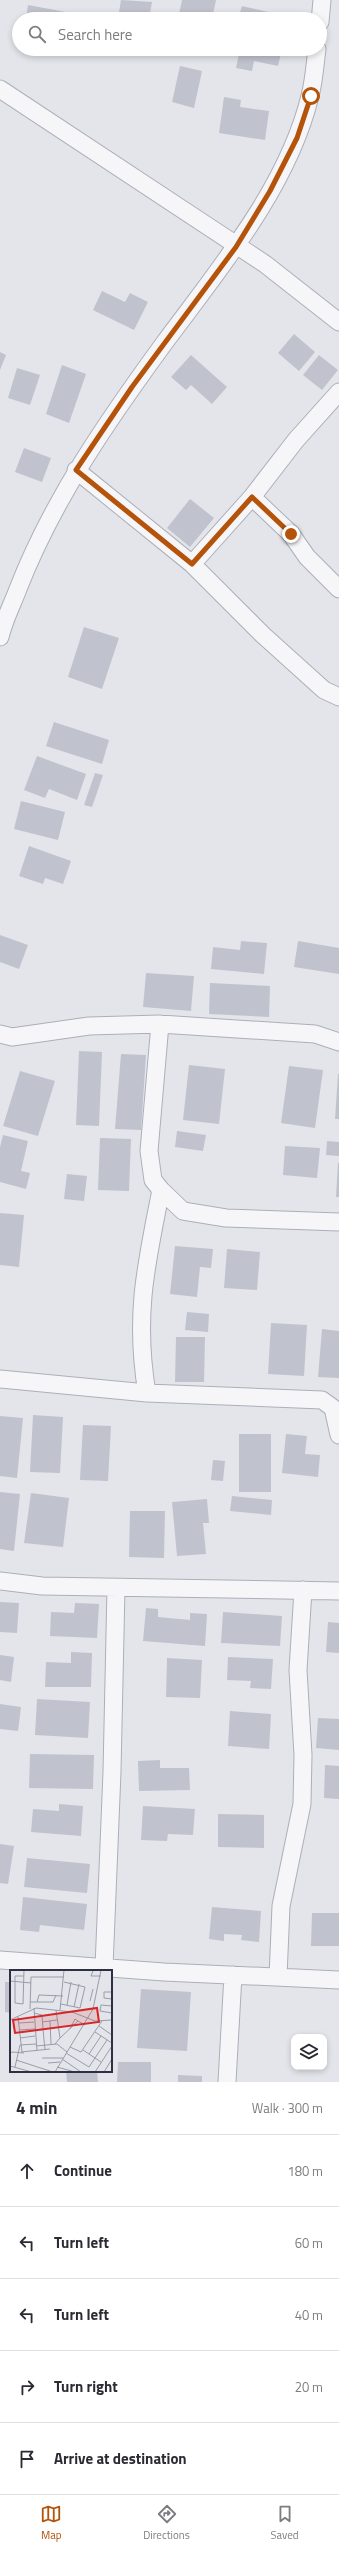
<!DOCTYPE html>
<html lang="en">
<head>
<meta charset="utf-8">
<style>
  :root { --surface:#fff; --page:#f7f7f7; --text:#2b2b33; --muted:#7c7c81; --line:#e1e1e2; --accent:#b45309 }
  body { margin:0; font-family:"Titillium Web",sans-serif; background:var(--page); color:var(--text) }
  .controls { position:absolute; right:12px; bottom:12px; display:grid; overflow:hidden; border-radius:8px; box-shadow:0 2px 6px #0003 }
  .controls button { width:36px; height:36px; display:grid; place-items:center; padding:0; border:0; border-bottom:1px solid var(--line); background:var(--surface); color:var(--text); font:20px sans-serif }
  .stop { position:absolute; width:12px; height:12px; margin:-9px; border:3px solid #b45309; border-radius:50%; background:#fff }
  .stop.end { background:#b45309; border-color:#fff; box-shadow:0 1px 4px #0008 }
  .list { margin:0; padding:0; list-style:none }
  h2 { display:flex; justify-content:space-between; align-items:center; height:52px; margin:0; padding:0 16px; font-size:17px }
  h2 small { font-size:13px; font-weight:400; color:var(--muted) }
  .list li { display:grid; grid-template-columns:26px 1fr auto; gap:12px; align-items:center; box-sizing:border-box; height:72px; padding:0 16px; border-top:1px solid var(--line) }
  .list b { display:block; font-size:15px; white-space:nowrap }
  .list em { font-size:13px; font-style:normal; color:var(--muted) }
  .icon { flex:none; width:22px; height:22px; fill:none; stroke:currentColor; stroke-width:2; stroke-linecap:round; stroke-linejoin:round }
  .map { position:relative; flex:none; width:339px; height:2082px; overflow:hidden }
  .search { position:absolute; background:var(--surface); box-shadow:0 2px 6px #0003; left:12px; right:12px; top:12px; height:44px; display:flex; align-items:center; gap:10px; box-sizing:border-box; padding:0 14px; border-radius:22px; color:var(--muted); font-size:15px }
  .sheet { height:412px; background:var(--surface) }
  nav { display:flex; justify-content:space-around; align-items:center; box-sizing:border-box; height:56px; border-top:1px solid var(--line); background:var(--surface); font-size:11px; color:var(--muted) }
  nav a { display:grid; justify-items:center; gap:2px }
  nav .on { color:var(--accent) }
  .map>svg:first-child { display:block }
  .building { fill:#c0c3ce }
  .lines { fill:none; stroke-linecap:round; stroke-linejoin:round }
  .minor-casing { stroke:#acafb9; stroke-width:19 }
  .minor { stroke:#f6f6f9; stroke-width:17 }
  .route { stroke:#b45309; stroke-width:5 }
  .inset-road { fill:none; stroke:#999da8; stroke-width:1 }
  .view { fill:#d62828; fill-opacity:0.15; stroke:#d62828; stroke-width:2 }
  .inset-edge { fill:none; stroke:#2b3043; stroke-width:2 }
</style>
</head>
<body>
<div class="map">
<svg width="339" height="2082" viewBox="0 0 339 2082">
  <rect width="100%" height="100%" fill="#e3e5eb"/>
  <path class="building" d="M121 0 152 2 149 19 119 12Z
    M182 0H216L212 19H178Z
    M28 5 71 13 69 19H26Z
    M242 6 286 16 285 19H238Z
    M240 49H282L278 66 254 61 252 71 236 68Z
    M180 66 202 71 194 108 172 102Z
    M224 97 241 100 240 107 269 111 265 140 219 133Z
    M102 291 125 302 130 293 148 302 134 330 93 310Z
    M294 334 315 352 299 371 278 353Z
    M0 352 6 355 0 370Z
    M191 355 227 387 212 404 191 385 186 390 171 377Z
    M319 355 338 370 322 390 303 375Z
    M62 365 86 374 69 423 46 414Z
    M17 368 40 375 30 405 8 398Z
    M24 448 51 458 42 482 15 472Z
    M190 499 214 518 190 547 167 528Z
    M84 627 119 638 102 689 68 677Z
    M54 722 109 740 102 764 46 746Z
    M37 756 86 774 77 800 49 789 45 798 24 790Z
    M95 773 103 775 92 807 84 805Z
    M21 801 65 812 58 840 14 829Z
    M29 846 71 861 63 884 45 878 43 884 19 876Z
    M0 935 28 945 19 969 0 962Z
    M241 941 267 943 264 974 211 969 213 947 240 950Z
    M298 941 339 948V974L294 967Z
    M146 973 194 976 191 1011 143 1007Z
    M210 983 270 986 269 1017 209 1014Z
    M79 1051 102 1052 99 1126 76 1125Z
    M121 1054 146 1055 141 1130 115 1129Z
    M189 1065 225 1069 219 1124 183 1120Z
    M289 1066 323 1070 315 1128 281 1123Z
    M20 1071 55 1081 38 1136 3 1126Z
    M338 1074H339V1119H335Z
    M177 1131 206 1135 203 1151 175 1147Z
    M3 1135 28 1141 21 1171 30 1173 26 1189 0 1182V1147Z
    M100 1138 131 1139 129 1191 98 1190Z
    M327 1141 339 1142V1156L326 1155Z
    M285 1146 320 1148 317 1178 283 1175Z
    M338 1163H339V1197H336Z
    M67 1174 87 1176 84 1201 64 1199Z
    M0 1213 24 1215 19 1267 0 1265Z
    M175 1246 213 1249 211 1268 200 1267 197 1297 170 1294Z
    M227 1249 260 1252 257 1290 224 1288Z
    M187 1312 209 1314 208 1332 185 1330Z
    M271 1323 307 1325 304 1376 268 1374Z
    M322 1329 339 1331V1378L318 1377Z
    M176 1337H205L204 1382H175Z
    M33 1415 63 1417 60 1473 30 1472Z
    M0 1416 23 1418 17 1478 0 1476Z
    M83 1425 111 1426 108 1481 80 1480Z
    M239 1434H271V1492H239Z
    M286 1434 307 1436 305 1454 320 1455 318 1477 282 1473Z
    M213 1460 225 1461 223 1481 211 1480Z
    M0 1492 20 1494 14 1551 0 1549Z
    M31 1493 69 1498 63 1547 24 1543Z
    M232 1496 272 1500 271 1515 230 1511Z
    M207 1499 209 1523H203L206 1554 177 1556 172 1502Z
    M130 1511H165L164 1558 129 1557Z
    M0 1602 19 1603 17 1633 0 1632Z
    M75 1603 99 1604 97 1638 50 1636 51 1612 74 1613Z
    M146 1608 158 1609V1617L190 1620V1613L207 1614 205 1646 143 1641Z
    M223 1612 282 1616 280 1646 221 1643Z
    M328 1622 339 1623V1653L326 1652Z
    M71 1652 92 1653 91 1687H45L46 1662 71 1663Z
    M0 1655 14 1657 11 1682 0 1680Z
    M228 1657 273 1659 271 1689 250 1688 251 1681 227 1680Z
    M167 1658 202 1660 200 1698 166 1697Z
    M37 1699 90 1702 88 1738 35 1735Z
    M0 1704 21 1707 18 1731 0 1729Z
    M230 1711 271 1714 269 1749 228 1746Z
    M318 1718 339 1719V1750L316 1748Z
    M30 1754 94 1755 93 1789 29 1788Z
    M160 1760V1768H189L190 1790 139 1791 138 1761Z
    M325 1765 339 1766V1799L324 1798Z
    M59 1804 83 1806 81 1836 31 1832 33 1809 59 1811Z
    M143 1806 195 1809 193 1835 168 1834 167 1841 141 1840Z
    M218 1814 264 1815V1848L218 1847Z
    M0 1844 14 1846 8 1884 0 1883Z
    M27 1858 90 1864 87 1893 24 1887Z
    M23 1897 87 1904 84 1930 40 1925 39 1932 20 1930Z
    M212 1907 261 1911 259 1942 241 1940 242 1935 224 1934V1941L209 1939Z
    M312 1913H339V1946H311Z
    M5 1982H11V2013L5 2012Z
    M141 1989 191 1992 187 2051 137 2048Z
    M118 2062H151V2082H117Z
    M66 2071H97L98 2082H67Z
    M178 2075 202 2076V2082H178Z"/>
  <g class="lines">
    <g class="minor-casing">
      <path id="minor" d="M320 22 322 0
        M0 89 265 264 339 322
        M339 392 296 440 252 497 291 534 307 557 339 589
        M76 470 192 564
        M252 497 192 564 263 635 324 690 339 697
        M0 637C4 620 12 605 18 589 53 499 108 420 165 342 219 269 288 187 310 96 314 81 315 64 317 49
        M160 1024 149 1151 153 1180 161 1190 183 1211 226 1218 339 1222
        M0 1034 12 1037 89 1026 160 1024 315 1034 339 1042
        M0 1379 147 1393 322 1400 333 1408 339 1435
        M147 1393C134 1316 146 1265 161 1190
        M0 1581 42 1586 339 1591
        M0 1960 164 1972 339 1980
        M104 1967 112 1772 116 1588
        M278 1977 281 1906 302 1804 303 1755 298 1670 303 1590
        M227 2082 233 1975"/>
    </g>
    <use href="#minor" class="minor"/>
  </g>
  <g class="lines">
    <path class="route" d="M291 534 252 497 192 564 76 470 132 387 236 247 270 191 297 138 311 96"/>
  </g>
  <g transform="translate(10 1970)">
    <rect width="102" height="102" fill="#e3e5eb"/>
    <path class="inset-road" d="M83 1 81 6H91M0 11 21 13M5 11V6H14M5 12V33L13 34 14 0M102 22H94V28L102 29M80 31 83 19M20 32H43L46 25M27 32 29 25 53 26M51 34 70 38 75 17 54 12M57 35 61 12M102 36 91 35 90 41 102 43M64 37 69 14M24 38 27 81M20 39 21 7H54M50 40 54 0M24 43 32 45 33 59 25 60M8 47 12 82M0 50 26 38 62 42 85 51 102 50M40 51 41 74M32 52 47 50M9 53 24 52M89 56 102 65M33 59 35 80M60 59 65 49 68 51M9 60 25 59M85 62 102 73M10 68 25 66M50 68 68 51 75 55M45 74 50 68 46 40M26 76 47 74 57 82M60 77 71 82 92 51M73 80 91 92M11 82 40 79M56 83 79 97 97 70M0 84 2 82 14 83M79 84 91 66M32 88H53M52 89 71 102M6 90 43 102M38 93 50 92M0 96 22 102M5 97 10 75 26 74M47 97 65 102M45 102 83 39 91 0M85 102 102 76M94 102 102 89"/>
    <path class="view" d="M87 38 89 52 5 63 3 50Z"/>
    <rect width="102" height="102" class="inset-edge"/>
  </g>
</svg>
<div class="controls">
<button><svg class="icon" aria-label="layers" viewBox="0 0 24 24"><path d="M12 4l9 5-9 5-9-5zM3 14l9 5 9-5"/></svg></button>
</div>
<div class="stop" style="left:311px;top:96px"></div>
<div class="stop end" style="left:291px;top:534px"></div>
<div class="search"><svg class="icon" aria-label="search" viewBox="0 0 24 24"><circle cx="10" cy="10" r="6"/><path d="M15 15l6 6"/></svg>Search here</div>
</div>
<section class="sheet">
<h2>4 min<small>Walk · 300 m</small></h2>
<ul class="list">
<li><svg class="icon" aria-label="ahead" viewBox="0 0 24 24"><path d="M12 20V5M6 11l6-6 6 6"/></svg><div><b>Continue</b></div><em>180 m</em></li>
<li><svg class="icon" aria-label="left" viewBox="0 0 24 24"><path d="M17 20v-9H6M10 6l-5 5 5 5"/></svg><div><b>Turn left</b></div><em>60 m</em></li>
<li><svg class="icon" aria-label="left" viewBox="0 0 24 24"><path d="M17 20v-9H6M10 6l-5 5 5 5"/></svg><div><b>Turn left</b></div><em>40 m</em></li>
<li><svg class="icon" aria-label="right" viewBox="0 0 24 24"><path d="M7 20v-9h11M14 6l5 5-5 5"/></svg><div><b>Turn right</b></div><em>20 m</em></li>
<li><svg class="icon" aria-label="arrive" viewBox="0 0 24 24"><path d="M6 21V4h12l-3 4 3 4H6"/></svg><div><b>Arrive at destination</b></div></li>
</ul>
</section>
<nav>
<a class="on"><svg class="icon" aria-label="map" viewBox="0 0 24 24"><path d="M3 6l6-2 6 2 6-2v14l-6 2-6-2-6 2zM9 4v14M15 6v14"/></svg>Map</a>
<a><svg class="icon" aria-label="directions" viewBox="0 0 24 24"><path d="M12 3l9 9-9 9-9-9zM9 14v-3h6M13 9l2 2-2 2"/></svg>Directions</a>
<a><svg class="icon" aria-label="saved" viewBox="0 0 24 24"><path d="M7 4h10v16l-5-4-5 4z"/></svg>Saved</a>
</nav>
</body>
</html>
